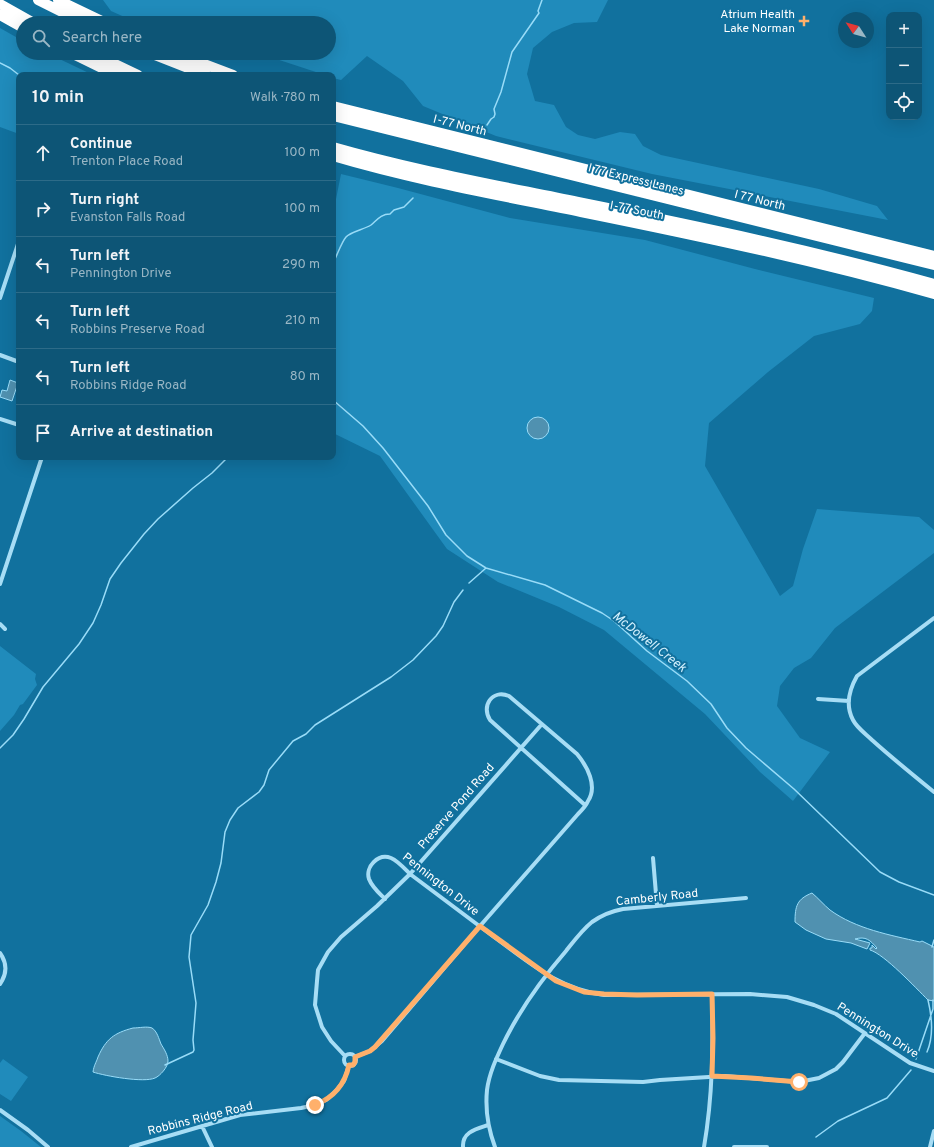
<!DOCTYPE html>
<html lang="en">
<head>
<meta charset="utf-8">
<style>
  :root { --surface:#0d5576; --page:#165b7b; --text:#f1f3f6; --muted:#9ab7c5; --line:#2d6b88 }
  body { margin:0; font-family:Overpass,sans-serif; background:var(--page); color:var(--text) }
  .controls { position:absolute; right:12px; top:12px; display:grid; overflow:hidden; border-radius:8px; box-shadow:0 4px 16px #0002 }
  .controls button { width:36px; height:36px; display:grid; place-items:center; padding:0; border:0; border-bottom:1px solid var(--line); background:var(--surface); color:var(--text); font:20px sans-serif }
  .compass { position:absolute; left:838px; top:12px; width:36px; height:36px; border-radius:50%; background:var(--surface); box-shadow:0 4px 16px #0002; rotate:306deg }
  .stop { position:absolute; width:12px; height:12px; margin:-9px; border:3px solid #ffb06b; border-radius:50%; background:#fff }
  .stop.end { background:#ffb06b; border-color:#fff; box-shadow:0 1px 4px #0008 }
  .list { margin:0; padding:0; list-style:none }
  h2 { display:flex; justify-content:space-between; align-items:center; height:52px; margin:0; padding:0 16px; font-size:17px }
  h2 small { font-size:13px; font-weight:400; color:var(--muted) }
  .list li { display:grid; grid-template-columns:26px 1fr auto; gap:12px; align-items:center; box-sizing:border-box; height:56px; padding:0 16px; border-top:1px solid var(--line) }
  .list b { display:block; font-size:15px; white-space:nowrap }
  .list p { margin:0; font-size:13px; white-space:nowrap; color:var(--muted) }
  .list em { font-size:13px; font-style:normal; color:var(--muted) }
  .icon { flex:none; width:22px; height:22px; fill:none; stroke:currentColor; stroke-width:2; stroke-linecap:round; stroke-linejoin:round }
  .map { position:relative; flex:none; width:934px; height:1147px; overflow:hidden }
  .search { position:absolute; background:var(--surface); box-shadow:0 4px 16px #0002; left:16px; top:16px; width:320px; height:44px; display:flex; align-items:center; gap:10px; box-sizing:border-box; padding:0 14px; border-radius:22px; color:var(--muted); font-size:15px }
  .panel { position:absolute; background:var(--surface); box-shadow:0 4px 16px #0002; left:16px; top:72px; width:320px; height:388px; border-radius:8px }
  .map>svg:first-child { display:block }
  .green { fill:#208bbb }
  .water { fill:#5091b0; stroke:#99dcf8 }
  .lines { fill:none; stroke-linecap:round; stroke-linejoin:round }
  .stream { stroke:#99dcf8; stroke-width:1.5 }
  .street { stroke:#a7ddf5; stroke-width:4 }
  .highway { stroke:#fff; stroke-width:10 }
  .route { stroke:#ffb06b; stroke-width:5 }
  .poi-dot { fill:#ffb06b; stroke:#11719e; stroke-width:1.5 }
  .labels { text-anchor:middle; stroke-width:4; stroke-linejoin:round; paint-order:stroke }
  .poi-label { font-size:12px; fill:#fff; stroke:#11719e; text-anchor:end }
  .street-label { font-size:12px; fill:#fff; stroke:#11719e }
  .water-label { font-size:13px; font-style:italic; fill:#d2f0fd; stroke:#11719e }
</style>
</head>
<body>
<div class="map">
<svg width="934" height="1147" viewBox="0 0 934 1147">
  <rect width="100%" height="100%" fill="#11719e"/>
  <path class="green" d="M103 0H608L597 22 574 23 552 32 533 48 527 74 535 101 554 105 566 127 578 135 595 139 620 132 635 134 643 146 661 155 819 189 877 206 888 220 652 174 496 136 423 106 403 81 367 56 341 80 333 78V75H325L258 53H329V23H138L111 11Z
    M0 28 23 41V53H47L93 75H19V134L0 127Z
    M341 174 398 188 510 218 645 240 755 269 874 298 872 311 860 324 814 336 768 372 709 423 705 466 780 596 793 586 803 549 817 509 919 517 934 530V553L835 628 811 658 794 668 780 686 777 706 800 738 830 752 793 801 760 772 705 714 604 630 559 607 498 582 447 549 380 456 333 433V214Z
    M0 646 36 674 35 679 37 685 23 704 20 705 14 715 0 731Z
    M3 1059 28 1077 11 1101 0 1094V1063Z
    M0 1116 21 1131 41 1147H0Z"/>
  <path class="water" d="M10 380 18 383 12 401 0 397 2 390 7 391Z
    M527 428a11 11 0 1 1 22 0a11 11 0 1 1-22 0Z
    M812 893C818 898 824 905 830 910 856 929 890 935 920 942L922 941 934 947V1001L928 1000C916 988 884 954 870 950V948H872V945L876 949 877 948C870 940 866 936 855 939L870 943 867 949 851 943 826 939 806 930 795 922C795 906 797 899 812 893Z
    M133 1028C139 1028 147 1026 152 1028 157 1031 159 1039 161 1044 164 1049 168 1055 168 1061 168 1067 160 1076 155 1078 144 1083 105 1076 93 1072 94 1065 96 1063 98 1057 106 1039 114 1033 133 1028Z"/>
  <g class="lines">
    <path class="stream" d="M0 63 10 68 19 75
      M487 125 491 119 494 117 495 114 494 109 501 92 512 52 539 13 538 11 542 0
      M333 263C337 256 341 243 346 237 350 232 365 229 371 225 377 220 381 214 390 214L394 210 404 207 413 198
      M333 400 363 426 383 448 428 506 446 535 467 556 486 568 545 585 602 613 614 621 647 651 687 681 711 704 727 728 746 748 794 789 880 872 899 882 934 895
      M469 583 486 568
      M0 748 13 735 24 719 43 687 79 644 93 623 101 605 110 579 121 563 144 534 158 519 193 488 212 473 228 457
      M932 947 934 940
      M927 1052C934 1036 932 1017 928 1000
      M916 1059 933 1009V1000
      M165 1065 193 1052 194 1050 193 1040 196 1003 189 957 191 935 208 905 216 882 221 863 225 832 230 820 238 808 259 792 264 785 269 770 293 741 306 734 315 725 391 677 413 660 436 636 443 626 454 602 463 590
      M816 1137 838 1121 887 1098 911 1070"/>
    <path class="street" d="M0 298 19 241
      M0 355 19 362
      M0 419 19 425
      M0 584 42 457
      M934 618 857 676C849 690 845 705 853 720 857 728 866 734 872 740 892 758 913 775 934 792
      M0 624 5 629
      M818 699 849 701
      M653 858 657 906
      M385 899C379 893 372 887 369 879 365 867 378 853 391 858 398 861 405 869 410 874 438 895 466 916 494 937 530 963 558 989 604 995L750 994 787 997 814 1005 836 1014 910 1063 934 1071
      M0 953C7 963 7 974 0 984
      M344 1060a6 6 0 1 1 12 0a6 6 0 1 1-12 0Z
      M345 1056 331 1041 322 1027 315 1005 317 981 318 970 328 952 341 937 377 906 410 874 542 724
      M355 1057 370 1051 382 1041 480 926 578 814C582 810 586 806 588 801 598 786 587 766 577 754L509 696C492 689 481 706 490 720L585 805
      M496 1059 540 1076 559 1080 643 1082 660 1080 725 1076 799 1082 819 1078 836 1069 843 1062 865 1033
      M0 1110 28 1130 48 1147
      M202 1126 212 1147
      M131 1147 240 1115 301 1108 315 1105 326 1100 335 1092 344 1081 349 1065
      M463 1147C462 1132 476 1129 488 1125
      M495 1147C488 1128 485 1110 487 1090 489 1074 496 1059 503 1044 520 1009 541 980 566 951 574 941 582 930 592 922 602 915 612 911 623 909L746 898
      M704 1147C713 1095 713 1046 712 994
      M734 1147H767
      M930 1147 934 1131"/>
    <path class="highway" d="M38 0 84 23
      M58 0 106 23
      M0 4 34 23
      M0 15 23 28
      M71 53 116 75
      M92 53 138 75
      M150 53 206 75
      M175 53 233 75
      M333 106 934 256
      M333 116 934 265
      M333 147C413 170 496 185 578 202 697 226 816 251 934 284
      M333 156C414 180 498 195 581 212 700 236 817 261 934 294"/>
  </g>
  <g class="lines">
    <path class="route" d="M315 1105C333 1098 345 1084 349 1065H353L355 1062V1057L370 1051 375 1047 480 926 556 981 584 992 604 994 637 995 712 994 713 1038 712 1076 751 1078 799 1082"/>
  </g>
  <path class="poi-dot" d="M802 15h4v4h4v4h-4v4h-4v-4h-4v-4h4z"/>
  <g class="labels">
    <g class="poi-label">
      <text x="795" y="18">Atrium Health<tspan x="795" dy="14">Lake Norman</tspan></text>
    </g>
    <g class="street-label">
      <text transform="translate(460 125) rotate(14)" y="4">I-77 North</text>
      <text transform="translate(636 179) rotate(14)" y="4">I 77 Express Lanes</text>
      <text transform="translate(760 200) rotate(14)" y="4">I 77 North</text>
      <text transform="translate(637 210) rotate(11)" y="4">I-77 South</text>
      <text transform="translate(456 806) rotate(-49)" y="4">Preserve Pond Road</text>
      <text transform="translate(441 884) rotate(38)" y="4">Pennington Drive</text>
      <text transform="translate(657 897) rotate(-6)" y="4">Camberly Road</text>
      <text transform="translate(878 1030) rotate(32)" y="4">Pennington Drive</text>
      <text transform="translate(200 1118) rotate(-14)" y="4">Robbins Ridge Road</text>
    </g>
    <g class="water-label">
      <text transform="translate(650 641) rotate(38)" y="5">McDowell Creek</text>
    </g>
  </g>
</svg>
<div class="controls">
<button>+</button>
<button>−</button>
<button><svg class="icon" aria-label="locate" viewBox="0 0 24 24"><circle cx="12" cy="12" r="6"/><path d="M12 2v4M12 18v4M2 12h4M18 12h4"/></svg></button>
</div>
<svg class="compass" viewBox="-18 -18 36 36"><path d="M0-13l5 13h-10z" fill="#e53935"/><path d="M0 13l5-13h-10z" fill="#9ab7c5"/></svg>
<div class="stop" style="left:799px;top:1082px"></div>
<div class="stop end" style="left:315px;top:1105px"></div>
<div class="search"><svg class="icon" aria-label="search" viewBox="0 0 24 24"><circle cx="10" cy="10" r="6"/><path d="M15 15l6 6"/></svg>Search here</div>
<section class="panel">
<h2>10 min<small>Walk · 780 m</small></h2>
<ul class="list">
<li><svg class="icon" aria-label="ahead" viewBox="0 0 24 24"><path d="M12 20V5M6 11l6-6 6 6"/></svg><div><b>Continue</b><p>Trenton Place Road</p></div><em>100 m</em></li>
<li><svg class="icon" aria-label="right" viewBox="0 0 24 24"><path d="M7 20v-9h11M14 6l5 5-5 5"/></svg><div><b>Turn right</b><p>Evanston Falls Road</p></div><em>100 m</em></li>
<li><svg class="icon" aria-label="left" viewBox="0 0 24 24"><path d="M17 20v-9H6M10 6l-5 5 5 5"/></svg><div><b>Turn left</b><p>Pennington Drive</p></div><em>290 m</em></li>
<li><svg class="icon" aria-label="left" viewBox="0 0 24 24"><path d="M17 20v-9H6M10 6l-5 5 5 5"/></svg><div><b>Turn left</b><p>Robbins Preserve Road</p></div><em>210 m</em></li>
<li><svg class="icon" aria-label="left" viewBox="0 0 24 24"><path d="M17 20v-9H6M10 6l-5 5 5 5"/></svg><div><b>Turn left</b><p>Robbins Ridge Road</p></div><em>80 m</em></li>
<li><svg class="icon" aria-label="arrive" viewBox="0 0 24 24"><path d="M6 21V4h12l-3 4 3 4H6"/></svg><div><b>Arrive at destination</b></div></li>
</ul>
</section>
</div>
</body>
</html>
